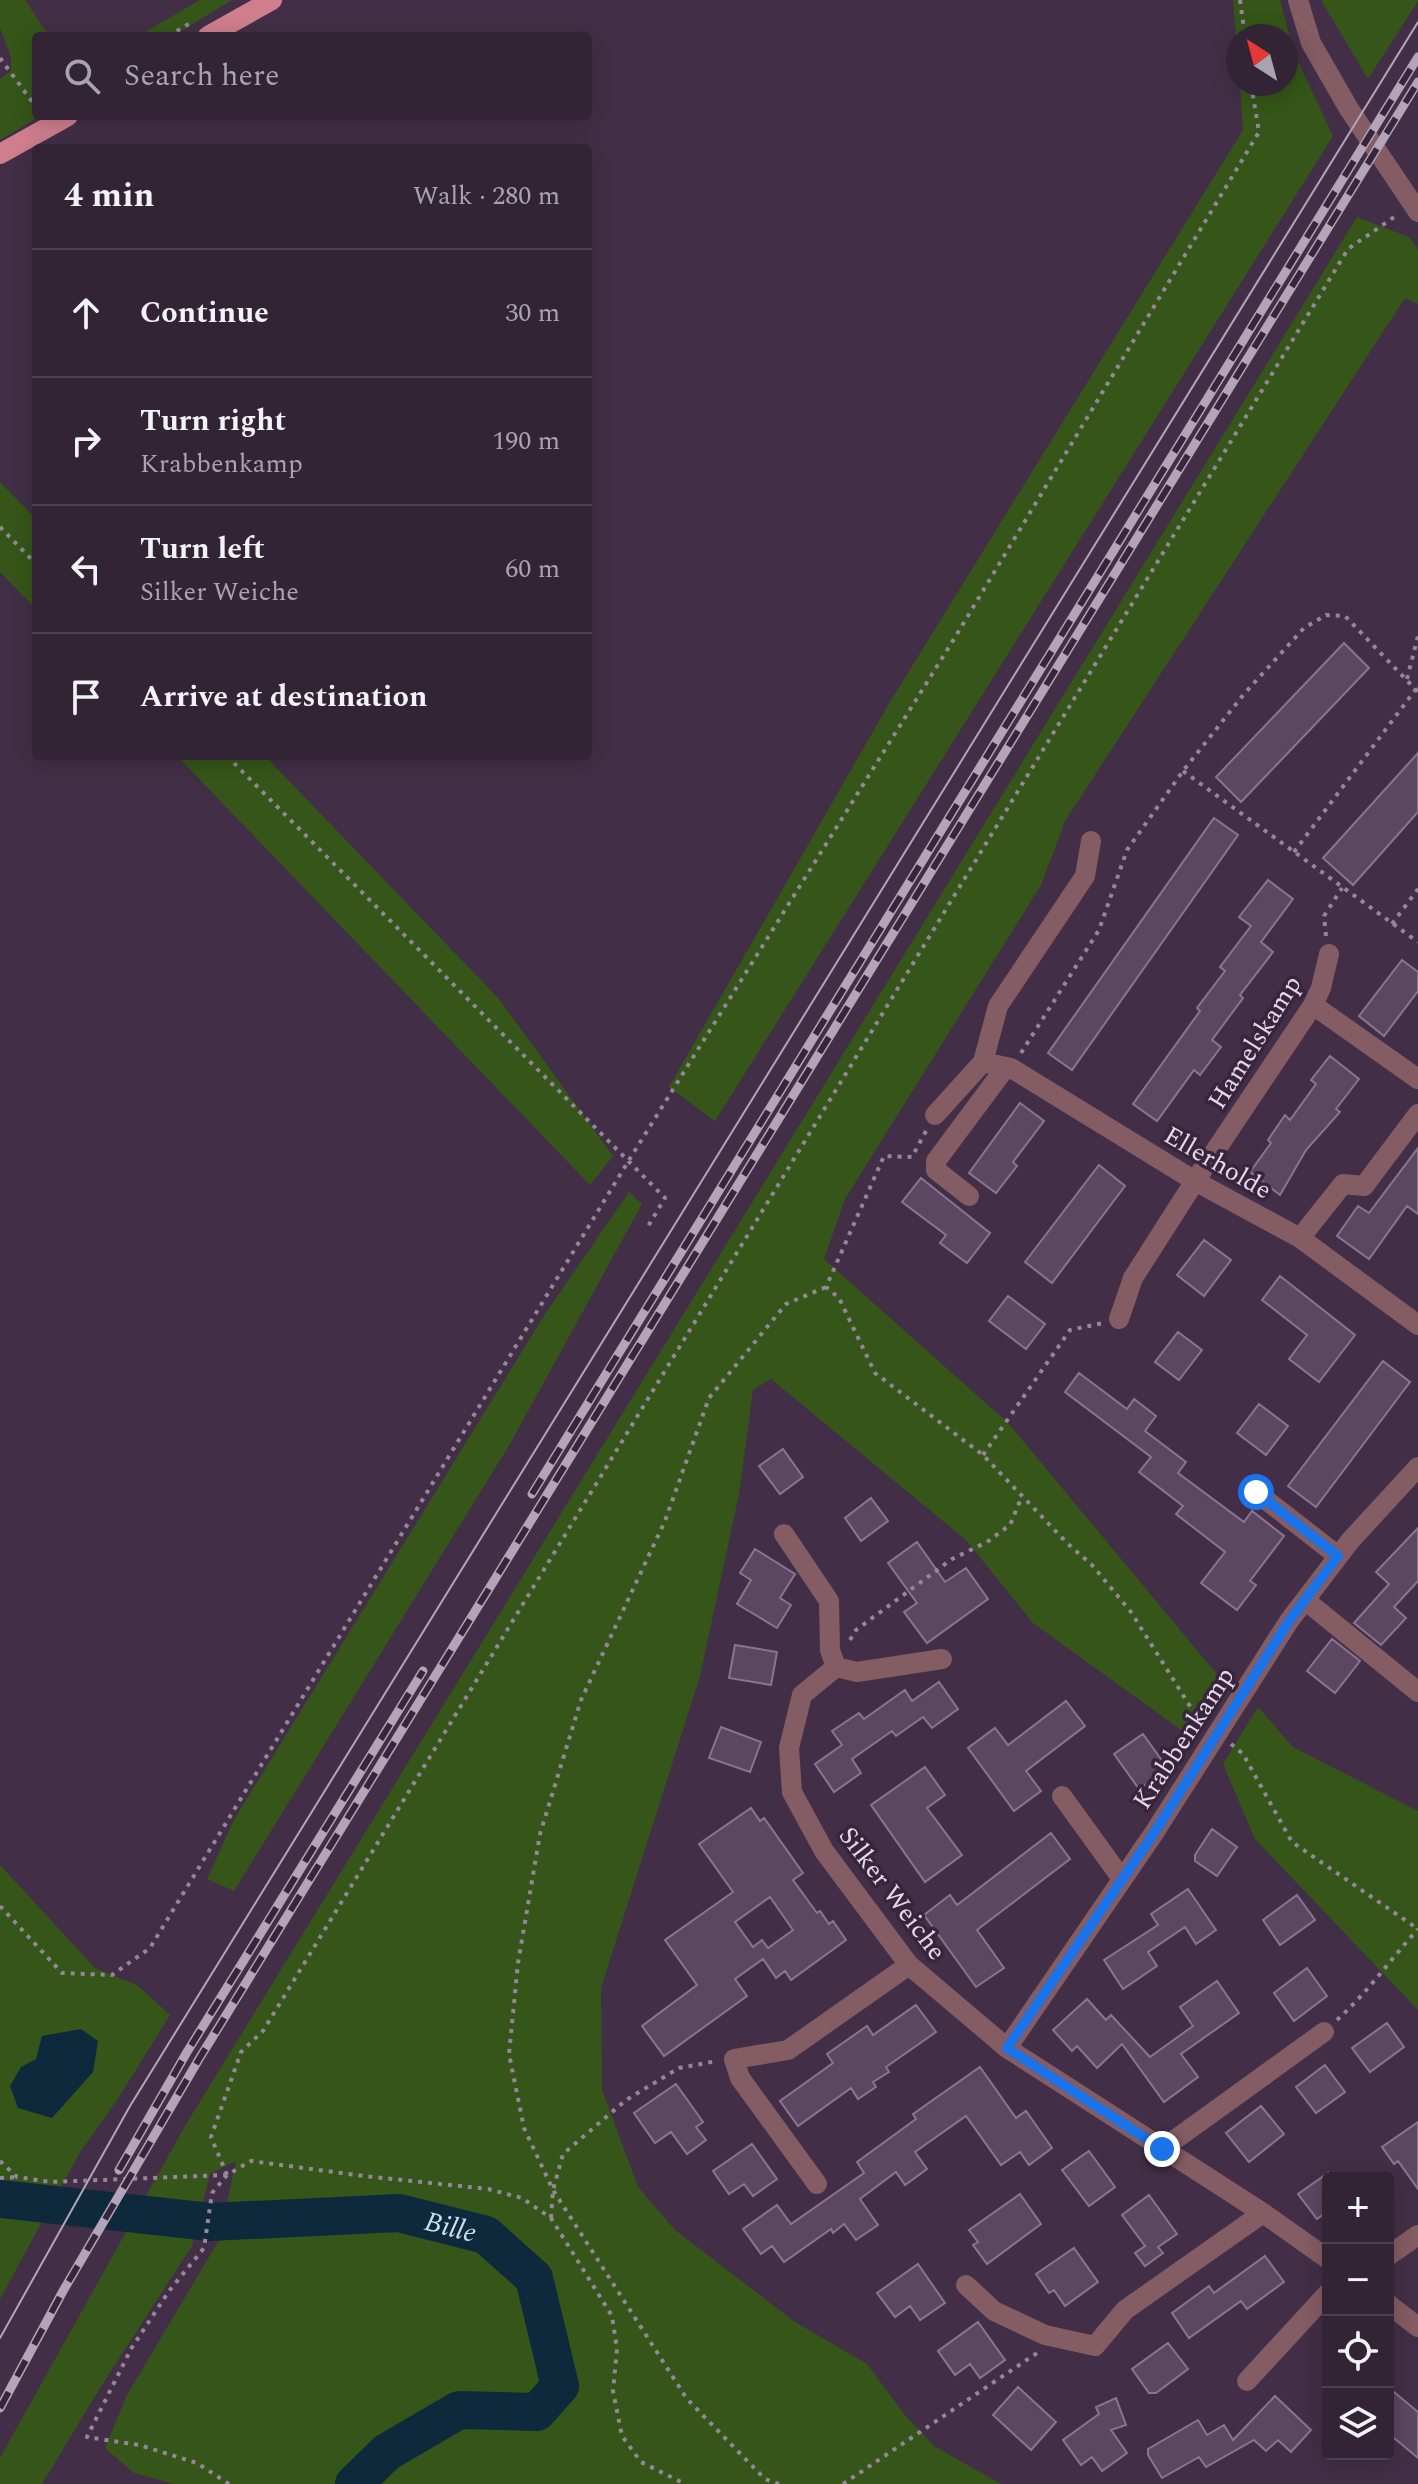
<!DOCTYPE html>
<html lang="en">
<head>
<meta charset="utf-8">
<style>
  :root { --surface:#322335; --page:#3a2b3d; --text:#f1f3f6; --muted:#a8a4ad; --line:#4d4050 }
  body { margin:0; font-family:Spectral,serif; background:var(--page); color:var(--text) }
  .controls { position:absolute; right:24px; bottom:24px; display:grid; overflow:hidden; border-radius:8px; box-shadow:0 4px 20px #0003 }
  .controls button { width:72px; height:72px; display:grid; place-items:center; padding:0; border:0; border-bottom:2px solid var(--line); background:var(--surface); color:var(--text); font:40px sans-serif }
  .compass { position:absolute; left:1226px; top:24px; width:72px; height:72px; border-radius:50%; background:var(--surface); box-shadow:0 4px 20px #0003; rotate:324deg }
  .stop { position:absolute; width:24px; height:24px; margin:-18px; border:6px solid #1a73e8; border-radius:50%; background:#fff }
  .stop.end { background:#1a73e8; border-color:#fff; box-shadow:0 2px 8px #0008 }
  .list { margin:0; padding:0; list-style:none }
  h2 { display:flex; justify-content:space-between; align-items:center; height:104px; margin:0; padding:0 32px; font-size:34px }
  h2 small { font-size:26px; font-weight:400; color:var(--muted) }
  .list li { display:grid; grid-template-columns:52px 1fr auto; gap:24px; align-items:center; box-sizing:border-box; height:128px; padding:0 32px; border-top:2px solid var(--line) }
  .list b { display:block; font-size:30px; white-space:nowrap }
  .list p { margin:0; font-size:26px; white-space:nowrap; color:var(--muted) }
  .list em { font-size:26px; font-style:normal; color:var(--muted) }
  .icon { flex:none; width:44px; height:44px; fill:none; stroke:currentColor; stroke-width:2; stroke-linecap:round; stroke-linejoin:round }
  .map { position:relative; flex:none; width:1418px; height:2484px; overflow:hidden }
  .search { position:absolute; background:var(--surface); box-shadow:0 4px 20px #0003; left:32px; top:32px; width:560px; height:88px; display:flex; align-items:center; gap:20px; box-sizing:border-box; padding:0 28px; border-radius:8px; color:var(--muted); font-size:30px }
  .panel { position:absolute; background:var(--surface); box-shadow:0 4px 20px #0003; left:32px; top:144px; width:560px; height:616px; border-radius:8px }
  .map>svg:first-child { display:block }
  .green { fill:#355618 }
  .water { fill:#0f293c }
  .lines { fill:none; stroke-linecap:round; stroke-linejoin:round }
  .river { stroke:#0f293c; stroke-width:38 }
  .building { fill:#5b4761; stroke:#8a7591; stroke-width:2; fill-rule:evenodd }
  .path { stroke:#95869a; stroke-width:4; stroke-dasharray:4 6; stroke-linecap:butt }
  .minor { stroke:#845c63; stroke-width:20 }
  .major { stroke:#cf7e8d; stroke-width:20 }
  .tram { stroke:#b3a4b7; stroke-width:2 }
  .rail-casing { stroke:#b3a4b7; stroke-width:9 }
  .rail { stroke:#37253d; stroke-width:6; stroke-dasharray:18; stroke-linecap:butt }
  .route { stroke:#1a73e8; stroke-width:10 }
  .labels { text-anchor:middle; stroke-width:7; stroke-linejoin:round; paint-order:stroke }
  .street-label { font-size:26px; fill:#e5d9e9; stroke:#37253d }
  .water-label { font-size:28px; font-style:italic; fill:#cde0ef; stroke:#37253d }
</style>
</head>
<body>
<div class="map">
<svg width="1418" height="2484" viewBox="0 0 1418 2484">
  <rect width="100%" height="100%" fill="#422f47"/>
  <path class="green" d="M0 0H25L49 36H36V116H40L0 140V79L11 71V58L0 27Z
    M200 0H232L173 36H138Z
    M1233 0H1280L1294 53 1333 136 715 1121 669 1087 890 702 1243 130 1240 84H1286V36H1238V64Z
    M1321 0H1418V1L1368 79Z
    M1357 217 1409 237 1418 249V304L1405 298 1065 821 1041 885 845 1199 824 1259 1008 1423 1230 1690 1195 1740 1033 1623 966 1540 771 1379 753 1390 739 1494 700 1676 601 1988 602 2090 638 2187 675 2230 795 2322 867 2364 904 2414 934 2446 1001 2484H173L134 2473 105 2448 127 2395 219 2240 236 2161 210 2174 192 2246 98 2391 42 2484H0V2458L185 2126Z
    M0 482 36 519V609L0 572Z
    M177 756H265L499 999 613 1156 590 1185Z
    M629 1192 642 1204 510 1444 234 1891 207 1879 235 1818 545 1314Z
    M1258 1707 1293 1747 1418 1811V2010L1255 1839 1223 1764Z
    M0 1865 95 1968 137 1985 170 2015 119 2097 79 2154 0 2299Z"/>
  <path class="water" d="M81 2029 98 2041 93 2072 52 2118 18 2108 10 2086 21 2067 36 2059 42 2036Z"/>
  <g class="lines">
    <path class="river" id="s1" d="M0 2199 210 2222 399 2213 486 2235 534 2278 560 2386 537 2412 459 2410 387 2452 354 2484"/>
  </g>
  <path class="building" d="M1344 643 1369 668 1241 802 1216 777Z
    M1418 753V812L1353 885 1323 858Z
    M1214 818 1238 835 1072 1070 1048 1053Z
    M1268 880 1293 899 1261 942 1273 952 1240 995 1243 998 1212 1040 1221 1047 1200 1075 1194 1070 1157 1121 1133 1104 1200 1011 1197 1008 1225 971 1220 967 1251 926 1239 917Z
    M1402 960 1418 972V991L1384 1036 1359 1016Z
    M1330 1056 1359 1079 1336 1109 1340 1112 1306 1150 1280 1195 1250 1172 1271 1143 1268 1140 1285 1115 1290 1120 1316 1084 1311 1080Z
    M1020 1103 1044 1121 1013 1162 1017 1166 996 1193 969 1173Z
    M1418 1148V1214L1407 1206 1369 1259 1337 1236 1358 1206 1369 1213Z
    M1099 1165 1125 1186 1052 1283 1025 1262Z
    M921 1178 990 1233 967 1263 940 1243 946 1235 902 1202Z
    M1204 1240 1231 1260 1204 1296 1177 1275Z
    M1280 1276 1355 1335 1319 1382 1289 1359 1307 1335 1262 1300Z
    M1008 1296 1045 1324 1026 1349 989 1321Z
    M1178 1332 1202 1350 1179 1380 1155 1362Z
    M1383 1361 1410 1382 1316 1507 1288 1486Z
    M1079 1373 1127 1409 1134 1399 1156 1416 1145 1431 1186 1462 1178 1473 1244 1522 1252 1511 1284 1536 1250 1581 1256 1585 1237 1610 1201 1583 1225 1552 1176 1514 1183 1506 1139 1472 1151 1457 1065 1392Z
    M1259 1404 1288 1426 1266 1455 1237 1433Z
    M783 1449 803 1477 780 1494 759 1466Z
    M871 1498 888 1521 861 1541 845 1518Z
    M1418 1528V1581L1394 1607 1406 1618 1381 1645 1354 1623 1389 1584 1376 1572Z
    M917 1542 945 1582 966 1568 988 1599 927 1643 904 1612 917 1603 888 1563Z
    M755 1549 795 1574 780 1598 791 1605 777 1628 737 1604 751 1580 740 1573Z
    M1332 1639 1360 1661 1335 1693 1307 1671Z
    M735 1645 777 1652 771 1685 729 1678Z
    M939 1682 958 1709 932 1728 923 1717 896 1736 892 1731 852 1759 861 1773 834 1792 815 1764 842 1745 832 1731 859 1713 864 1719 905 1690 912 1701Z
    M1066 1701 1085 1726 1026 1771 1041 1791 1014 1811 968 1748 995 1728 1008 1745Z
    M721 1727 761 1742 750 1772 709 1758Z
    M1143 1734 1168 1769 1139 1789 1114 1754Z
    M925 1767 945 1795 927 1808 962 1855 925 1882 871 1805Z
    M751 1808 760 1821 764 1818 803 1873 793 1880 817 1913 820 1911 829 1924 833 1921 846 1940 791 1980 785 1971 776 1978 763 1959 735 1979 747 1996 664 2056 642 2026 697 1985 665 1940 733 1892 699 1844ZM770 1897 793 1930 768 1948 762 1940 753 1947 735 1922Z
    M1212 1829 1237 1847 1217 1876 1195 1861V1855Z
    M1051 1833 1070 1859 977 1930 1004 1968 976 1987 924 1915 950 1895 957 1905Z
    M1188 1889 1216 1930 1196 1944 1185 1927 1148 1952 1157 1966 1123 1989 1104 1960 1158 1925 1151 1914Z
    M1297 1895 1315 1920 1280 1945 1263 1920Z
    M1307 1968 1327 1996 1294 2021 1274 1993Z
    M1217 1981 1239 2013 1181 2054 1198 2077 1164 2102 1122 2044 1097 2068 1077 2046 1072 2051 1053 2030 1087 1999 1106 2020 1111 2015 1150 2057 1193 2026 1180 2007Z
    M916 2005 936 2032 886 2067 889 2072 873 2082 876 2087 858 2099 851 2088 798 2126 780 2101 833 2063 827 2054 867 2026 873 2035Z
    M1387 2023 1404 2047 1370 2072 1352 2048Z
    M1325 2065 1345 2092 1316 2113 1296 2087Z
    M980 2067 1016 2118 1026 2111 1052 2148 1029 2165 1020 2152 1001 2165 966 2116 915 2152 927 2169 905 2185 896 2172 860 2199 878 2225 856 2240 844 2224 833 2233 831 2229 784 2262 772 2246 761 2254 743 2229 777 2205 791 2224 864 2173 857 2162 916 2119 913 2114Z
    M676 2084 703 2122 696 2127 706 2140 687 2154 671 2132 655 2143 634 2113Z
    M1261 2106 1284 2134 1249 2162 1226 2133Z
    M1418 2122V2189L1398 2161 1394 2164 1382 2147Z
    M752 2144 777 2179 753 2196 744 2184 729 2194 713 2171Z
    M1089 2151 1115 2187 1089 2206 1062 2170Z
    M1328 2173V2211L1317 2219 1298 2194Z
    M1020 2194 1041 2224 987 2264 973 2245 978 2242 969 2230Z
    M1149 2195 1177 2234 1158 2247 1163 2253 1145 2266 1135 2253 1145 2246 1122 2215Z
    M1074 2248 1098 2282 1065 2306 1054 2290 1049 2293 1036 2274Z
    M1265 2256 1284 2282 1247 2309 1241 2301 1189 2338 1172 2313 1209 2286 1214 2293Z
    M918 2264 945 2303 920 2320 910 2306 895 2317 877 2293Z
    M978 2322 1005 2360 980 2378 970 2364 955 2375 938 2351Z
    M1168 2343 1188 2369 1156 2393H1149L1132 2369Z
    M1018 2387 1056 2422 1031 2450 993 2415Z
    M1388 2387 1418 2412V2458L1388 2433Z
    M1275 2396 1311 2430 1291 2452 1278 2440 1266 2451 1254 2440 1206 2467 1199 2457 1162 2478 1148 2455V2449L1198 2420 1207 2435 1224 2425 1233 2440Z
    M1116 2398 1126 2425 1111 2430 1127 2453 1102 2471 1092 2457 1081 2465 1063 2440 1099 2414 1096 2407Z"/>
  <g class="lines">
    <path class="path" d="M1240 0 1245 36
      M168 36 194 21
      M0 58 36 107
      M0 527 36 564
      M1407 679 1418 636
      M227 756 665 1198 647 1228
      M1183 771 1418 942
      M1294 852 1416 689
      M1392 924 1418 889
      M1326 936 1324 916 1342 888
      M1021 1053 1099 930 1127 850 1183 771 1244 694 1304 628 1326 615 1345 616 1418 692
      M926 1131 912 1157 884 1156 826 1287 839 1298 875 1373 983 1455 1067 1543 1092 1565 1131 1612 1193 1711 1203 1720
      M983 1455 1070 1330 1103 1323
      M850 1640 856 1630 952 1559 987 1542 1010 1525 1022 1496
      M1231 1744 1243 1754 1292 1842 1418 1929
      M0 1906 62 1973 112 1975 150 1948 629 1160 954 639 1259 132 1251 84
      M1337 2020C1367 1993 1391 1959 1418 1929
      M0 2161 17 2177 50 2182 226 2175
      M227 2175 211 2137 241 2052 263 2031 1348 249 1397 215
      M0 2178 17 2177
      M551 2218 553 2190 563 2154 626 2100 679 2068 717 2061
      M229 2484 197 2463 139 2445 87 2437 131 2349 169 2291 204 2248 212 2193 227 2175 251 2161 364 2176 488 2189 522 2198 551 2218 612 2316 617 2349 613 2391 622 2436 641 2462 685 2484
      M779 2484 765 2479 687 2399 553 2190 524 2128 509 2054 518 1963 540 1834 581 1700 665 1521 709 1398 786 1304 826 1287
      M843 2484 1037 2353"/>
    <path class="minor" d="M1298 0 1311 43 1349 109 1418 212
      M1313 1005 1418 1079
      M983 1062 1011 1068 1195 1181 1300 1238 1418 1325
      M935 1115 983 1062 998 1006 1085 876 1091 841
      M969 1196 936 1170V1161L1006 1067
      M1300 1238 1343 1184 1364 1186 1418 1114
      M1119 1319 1133 1278 1195 1181 1313 1005 1321 988 1329 954
      M1256 1492 1338 1556
      M784 1534 829 1601 830 1650 836 1667
      M1305 1600 1418 1692
      M836 1667 802 1695 789 1748 792 1792 824 1851 909 1965 1007 2048 1263 2213 1328 2259
      M836 1667 857 1672 942 1659
      M1062 1796 1122 1879
      M1007 2048 1154 1833 1289 1621 1350 1541 1418 1467
      M1162 2149 1324 2032
      M817 2184 740 2078 734 2059 788 2050 909 1965
      M1388 2256 1418 2235
      M966 2285 994 2311 1045 2335 1095 2346 1125 2310 1263 2213
      M1388 2304 1418 2327
      M1247 2381 1328 2293"/>
    <path class="major" d="M208 36 272 0
      M0 154 68 116"/>
    <path class="tram" d="M0 2338 130 2106 1418 22"/>
    <g class="rail-casing">
      <path id="rail" d="M532 1494 1418 57
        M119 2170 187 2052 423 1671
        M0 2408 63 2291 199 2059 1418 82"/>
    </g>
    <use href="#rail" class="rail"/>
  </g>
  <g class="lines">
    <path class="route" d="M1162 2149 1007 2048 1154 1833 1289 1621 1338 1556 1256 1492"/>
  </g>
  <g class="labels">
    <g class="street-label">
      <text transform="translate(1254 1042) rotate(-58)" y="9">Hamelskamp</text>
      <text transform="translate(1218 1162) rotate(30)" y="9">Ellerholde</text>
      <text transform="translate(1183 1738) rotate(-57)" y="9">Krabbenkamp</text>
      <text transform="translate(893 1893) rotate(53)" y="9">Silker Weiche</text>
    </g>
    <g class="water-label">
      <text dy="10" stroke="none"><textPath href="#s1" startOffset="454">Bille</textPath></text>
    </g>
  </g>
</svg>
<div class="controls">
<button>+</button>
<button>−</button>
<button><svg class="icon" aria-label="locate" viewBox="0 0 24 24"><circle cx="12" cy="12" r="6"/><path d="M12 2v4M12 18v4M2 12h4M18 12h4"/></svg></button>
<button><svg class="icon" aria-label="layers" viewBox="0 0 24 24"><path d="M12 4l9 5-9 5-9-5zM3 14l9 5 9-5"/></svg></button>
</div>
<svg class="compass" viewBox="-18 -18 36 36"><path d="M0-13l5 13h-10z" fill="#e53935"/><path d="M0 13l5-13h-10z" fill="#a8a4ad"/></svg>
<div class="stop" style="left:1256px;top:1492px"></div>
<div class="stop end" style="left:1162px;top:2149px"></div>
<div class="search"><svg class="icon" aria-label="search" viewBox="0 0 24 24"><circle cx="10" cy="10" r="6"/><path d="M15 15l6 6"/></svg>Search here</div>
<section class="panel">
<h2>4 min<small>Walk · 280 m</small></h2>
<ul class="list">
<li><svg class="icon" aria-label="ahead" viewBox="0 0 24 24"><path d="M12 20V5M6 11l6-6 6 6"/></svg><div><b>Continue</b></div><em>30 m</em></li>
<li><svg class="icon" aria-label="right" viewBox="0 0 24 24"><path d="M7 20v-9h11M14 6l5 5-5 5"/></svg><div><b>Turn right</b><p>Krabbenkamp</p></div><em>190 m</em></li>
<li><svg class="icon" aria-label="left" viewBox="0 0 24 24"><path d="M17 20v-9H6M10 6l-5 5 5 5"/></svg><div><b>Turn left</b><p>Silker Weiche</p></div><em>60 m</em></li>
<li><svg class="icon" aria-label="arrive" viewBox="0 0 24 24"><path d="M6 21V4h12l-3 4 3 4H6"/></svg><div><b>Arrive at destination</b></div></li>
</ul>
</section>
</div>
</body>
</html>
